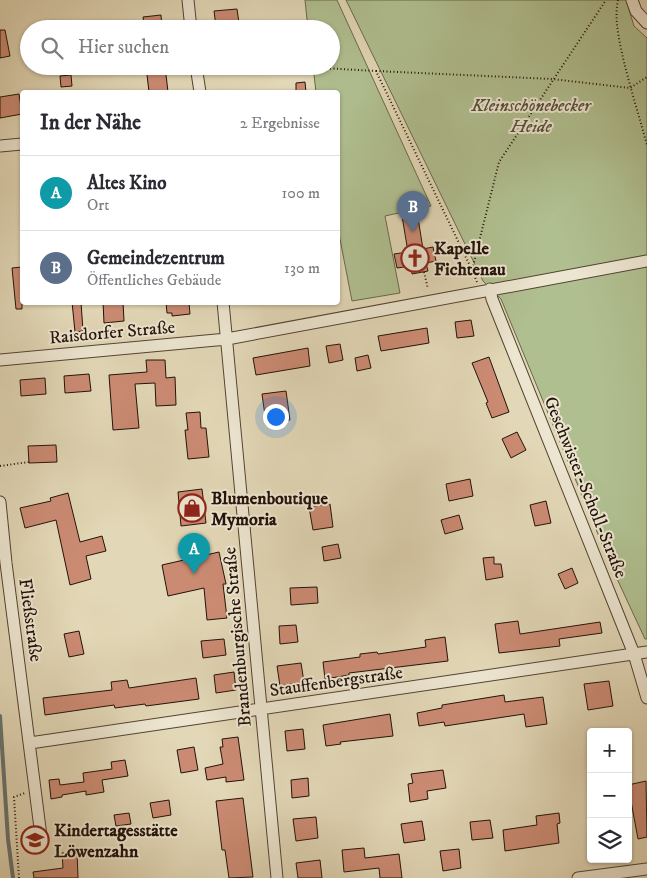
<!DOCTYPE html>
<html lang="de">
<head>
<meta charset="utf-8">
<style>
  :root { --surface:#fff; --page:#f2f2f3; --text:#2b2b33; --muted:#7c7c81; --line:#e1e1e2; --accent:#0f766e }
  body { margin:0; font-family:"IM FELL DW Pica",serif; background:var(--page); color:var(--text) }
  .controls { position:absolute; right:15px; bottom:15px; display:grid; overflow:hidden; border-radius:5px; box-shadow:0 1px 4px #0004 }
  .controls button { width:45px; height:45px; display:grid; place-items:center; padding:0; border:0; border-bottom:1px solid var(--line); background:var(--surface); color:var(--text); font:25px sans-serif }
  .you { position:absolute; left:275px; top:416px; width:18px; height:18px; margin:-12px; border:4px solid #fff; border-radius:50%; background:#1a73e8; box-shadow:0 0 0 8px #1a73e833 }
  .badge { display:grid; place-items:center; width:32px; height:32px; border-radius:50%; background:var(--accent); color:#fff; font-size:16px; font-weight:700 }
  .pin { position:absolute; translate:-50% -41px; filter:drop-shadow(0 1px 2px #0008) }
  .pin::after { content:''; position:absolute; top:26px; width:18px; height:15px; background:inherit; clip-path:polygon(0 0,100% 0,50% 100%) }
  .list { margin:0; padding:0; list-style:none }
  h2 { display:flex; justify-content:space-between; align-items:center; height:65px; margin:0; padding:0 20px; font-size:21px }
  h2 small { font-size:16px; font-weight:400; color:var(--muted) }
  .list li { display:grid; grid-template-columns:32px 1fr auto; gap:15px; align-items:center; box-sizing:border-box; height:75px; padding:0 20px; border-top:1px solid var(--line) }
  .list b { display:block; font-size:19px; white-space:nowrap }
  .list p { margin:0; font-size:16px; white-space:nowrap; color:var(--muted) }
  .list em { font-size:16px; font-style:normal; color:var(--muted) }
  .icon { flex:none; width:28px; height:28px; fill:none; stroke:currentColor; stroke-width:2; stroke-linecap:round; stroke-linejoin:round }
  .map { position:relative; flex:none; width:647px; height:878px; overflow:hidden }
  .search { position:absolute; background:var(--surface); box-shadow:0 1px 4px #0004; left:20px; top:20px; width:320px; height:55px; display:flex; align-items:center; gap:12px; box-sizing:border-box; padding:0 18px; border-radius:28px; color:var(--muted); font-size:19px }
  .panel { position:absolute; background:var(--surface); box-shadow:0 1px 4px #0004; left:20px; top:90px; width:320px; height:215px; border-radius:5px }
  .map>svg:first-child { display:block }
  .green { fill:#b0bf90; stroke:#69684c }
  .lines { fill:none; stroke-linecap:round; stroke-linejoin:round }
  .stream { stroke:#697572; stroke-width:4 }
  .building { fill:#cb8b73; stroke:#221209 }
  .minor-casing { stroke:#524334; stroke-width:13 }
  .path { stroke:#221209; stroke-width:2; stroke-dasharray:1 2.5; stroke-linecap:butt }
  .minor { stroke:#ece5d0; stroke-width:11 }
  .labels { text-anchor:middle; stroke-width:4; stroke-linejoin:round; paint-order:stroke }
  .park-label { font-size:18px; font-style:italic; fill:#544f38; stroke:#ece5d0 }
  .poi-label { font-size:18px; font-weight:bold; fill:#221209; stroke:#ece5d0; text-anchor:start }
  .street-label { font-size:18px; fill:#221209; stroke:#ece5d0 }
</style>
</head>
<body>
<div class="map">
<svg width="647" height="878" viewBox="0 0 647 878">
  <rect width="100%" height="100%" fill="#e2d7b6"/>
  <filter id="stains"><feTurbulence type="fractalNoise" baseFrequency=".004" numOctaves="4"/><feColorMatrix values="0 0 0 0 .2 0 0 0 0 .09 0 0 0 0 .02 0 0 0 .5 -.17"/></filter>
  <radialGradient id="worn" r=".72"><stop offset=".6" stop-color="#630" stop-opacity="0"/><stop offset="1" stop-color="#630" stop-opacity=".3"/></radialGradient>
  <path class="green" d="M305 0H337L431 206 385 216 400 293 352 301 339 234H338V92H316L313 66H331V29H308Z
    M346 0H626L634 26 647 38V639H645L612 568 501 299 483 281Z"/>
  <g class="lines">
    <path class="stream" d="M0 716 8 839 13 878"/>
  </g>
  <path class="building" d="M237 9 239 23 216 26 214 11Z
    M161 15 162 29H145L143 17Z
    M0 30H5L10 56 0 58Z
    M146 66H165L168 92H149Z
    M71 75 72 86 61 87 60 76Z
    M305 82 306 92H296V83Z
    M19 94 22 114 0 118V97Z
    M417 212 423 249 433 247 436 261 426 263 428 271 412 274 411 266 397 268 394 254 408 252 402 216Z
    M22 267V309H16L12 268Z
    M72 302H81L83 331 75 332Z
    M103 302H123L124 321 104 323Z
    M166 302H189L190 314 172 316V313H167Z
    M471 320 474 336 457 338 455 322Z
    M427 328 429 343 381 351 378 336Z
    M340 344 343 360 329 363 326 346Z
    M308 348 310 366 256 375 253 358Z
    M368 355 371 368 357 371 355 358Z
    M489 357 509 412 492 418 486 403 488 402 472 363Z
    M146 360H165L166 378 175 377 176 405 156 406 155 383 135 384 139 428 113 430 109 375 147 372Z
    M89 374 91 391 65 393 64 376Z
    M45 378 46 394 21 396 20 380Z
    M286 391 290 420 266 423 262 394Z
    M200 412 201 428H206L209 457 188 459 185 430H188L186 413Z
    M517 432 526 450 511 458 502 439Z
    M56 445 57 462 29 463 28 446Z
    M470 479 473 496 449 501 446 484Z
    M202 489 206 523 181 526 178 492Z
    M68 493 80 542 102 536 106 551 86 556 91 579 70 585 56 520 25 528 20 508 51 501 50 498Z
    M546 501 551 523 535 526 530 505Z
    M330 504 333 527 313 530 309 507Z
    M459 515 463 529 445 534 441 520Z
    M338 544 341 558 324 561 322 547Z
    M219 552 226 584H223L227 618 207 620 204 588 168 596 162 565Z
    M494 557V564H501L503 577 486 580 483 558Z
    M572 568 578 583 565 589 558 574Z
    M317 587 318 603 291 605 290 588Z
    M518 621 520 634 600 622 602 633 559 639 560 646 499 653 495 624Z
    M296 625 298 642 280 644 279 626Z
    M79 631 84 654 69 657 64 634Z
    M445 637 448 661 349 673V675L325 679 323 662 360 657V654L377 652 378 654 426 647 425 640Z
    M224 639 226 655 203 658 201 641Z
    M301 663 304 682 280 686 277 666Z
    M234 672 236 690 216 693 214 675Z
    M196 678 199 699 146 706 145 704 115 708 114 705 45 715 43 698 112 690 111 682 127 680 129 688Z
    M609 681 613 706 588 710 584 684Z
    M504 695 505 702 543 697 547 724 526 727 524 714 445 726 444 722 419 726 417 713 442 708V705Z
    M390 714 393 736 340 742 341 744 326 746 323 725Z
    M303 729 305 749 287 751 285 731Z
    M238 737 244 780 226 782V777L207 780 205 768 223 764 220 747H223L222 739Z
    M194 747 198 770 181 773 177 750Z
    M125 760 128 776 102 780 104 792 86 795V791L62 795V797L51 799 49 780 59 779 60 785 84 782 83 773 112 769 111 762Z
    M443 770 446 788 427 791 428 799 410 802 408 784 413 783 411 774Z
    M308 778 309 796 292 798 291 780Z
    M646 781 647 837 638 839 628 785Z
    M243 798 253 877 229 878 225 850H222L216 801Z
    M169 800 171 815 153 818 150 803Z
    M129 813 131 824 116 826 114 815Z
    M559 813 560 823 557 824 559 843 505 851 503 830 537 825 536 816Z
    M316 817 318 838 296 841 293 819Z
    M490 820 493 838 472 840 470 822Z
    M422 821 425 840 404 843 401 824Z
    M364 848 365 858 399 854 402 878H380L379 868 344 872 342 850Z
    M459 849 461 868 443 871 440 851Z
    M77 851 78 878H34L33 872 63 868 62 853Z
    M320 860 322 878H298L296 863Z"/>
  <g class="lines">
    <g class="minor-casing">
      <path id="minor" d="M188 0 191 29
        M632 0 636 11 647 23
        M196 66 200 92
        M0 146 22 144
        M490 289 492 299 634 654 647 698
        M223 302 277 878
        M0 360 227 339 647 261
        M0 502 6 563 41 836
        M30 743 647 652
        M578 878 647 869"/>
    </g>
    <path class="path" d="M618 0C614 19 619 39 623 58 630 87 639 116 647 145
      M323 68 376 71 472 270
      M376 71 552 79 630 88 647 77
      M424 272 428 289
      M477 282 472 270 499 162 606 0
      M0 466 29 462
      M19 878 14 797 25 793"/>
    <use href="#minor" class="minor"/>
  </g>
  <defs>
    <g id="church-ring" transform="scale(1.4375)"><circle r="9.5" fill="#ece5d0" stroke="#8f2418" stroke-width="1.5"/><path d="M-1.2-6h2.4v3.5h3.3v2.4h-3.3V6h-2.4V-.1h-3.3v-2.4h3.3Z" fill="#8f2418"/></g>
    <g id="shop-ring" transform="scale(1.4375)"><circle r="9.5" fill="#ece5d0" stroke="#8f2418" stroke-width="1.5"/><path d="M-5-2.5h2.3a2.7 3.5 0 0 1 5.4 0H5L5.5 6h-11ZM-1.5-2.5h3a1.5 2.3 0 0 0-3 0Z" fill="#8f2418"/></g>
    <g id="school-ring" transform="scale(1.4375)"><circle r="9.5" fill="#ece5d0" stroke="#8f2418" stroke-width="1.5"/><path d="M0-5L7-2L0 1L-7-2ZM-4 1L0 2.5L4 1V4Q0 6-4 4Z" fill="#8f2418"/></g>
  </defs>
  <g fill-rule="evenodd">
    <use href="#church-ring" x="415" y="258"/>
    <use href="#shop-ring" x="192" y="508"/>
    <use href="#school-ring" x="35" y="840"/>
  </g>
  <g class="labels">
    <g class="park-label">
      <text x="531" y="111">Kleinschönebecker<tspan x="531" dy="21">Heide</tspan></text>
    </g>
    <g class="poi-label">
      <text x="434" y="254">Kapelle<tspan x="434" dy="21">Fichtenau</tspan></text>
      <text x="211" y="504">Blumenboutique<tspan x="211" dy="21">Mymoria</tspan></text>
      <text x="54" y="836">Kindertagesstätte<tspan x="54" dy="21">Löwenzahn</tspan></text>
    </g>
    <g class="street-label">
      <text transform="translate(112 332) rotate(-5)" y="6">Raisdorfer Straße</text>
      <text transform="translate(586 487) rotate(68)" y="6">Geschwister-Scholl-Straße</text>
      <text transform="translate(31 620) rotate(82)" y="6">Fließstraße</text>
      <text transform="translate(237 637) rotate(-95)" y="6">Brandenburgische Straße</text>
      <text transform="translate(336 681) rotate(-8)" y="6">Stauffenbergstraße</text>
    </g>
  </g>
  <rect width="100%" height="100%" filter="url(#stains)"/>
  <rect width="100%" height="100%" fill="url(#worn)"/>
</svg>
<div class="controls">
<button>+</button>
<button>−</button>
<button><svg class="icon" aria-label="layers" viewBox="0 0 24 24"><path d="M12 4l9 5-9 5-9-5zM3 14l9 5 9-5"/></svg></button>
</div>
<div class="you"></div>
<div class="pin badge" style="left:194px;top:574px;background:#0f9aa8">A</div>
<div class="pin badge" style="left:413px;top:232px;background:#5c6f8a">B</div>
<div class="search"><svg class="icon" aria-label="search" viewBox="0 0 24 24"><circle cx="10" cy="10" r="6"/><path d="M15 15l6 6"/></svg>Hier suchen</div>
<section class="panel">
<h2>In der Nähe<small>2 Ergebnisse</small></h2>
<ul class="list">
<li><span class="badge" style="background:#0f9aa8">A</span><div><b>Altes Kino</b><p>Ort</p></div><em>100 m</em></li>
<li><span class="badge" style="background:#5c6f8a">B</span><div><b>Gemeindezentrum</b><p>Öffentliches Gebäude</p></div><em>130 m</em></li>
</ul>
</section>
</div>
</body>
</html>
